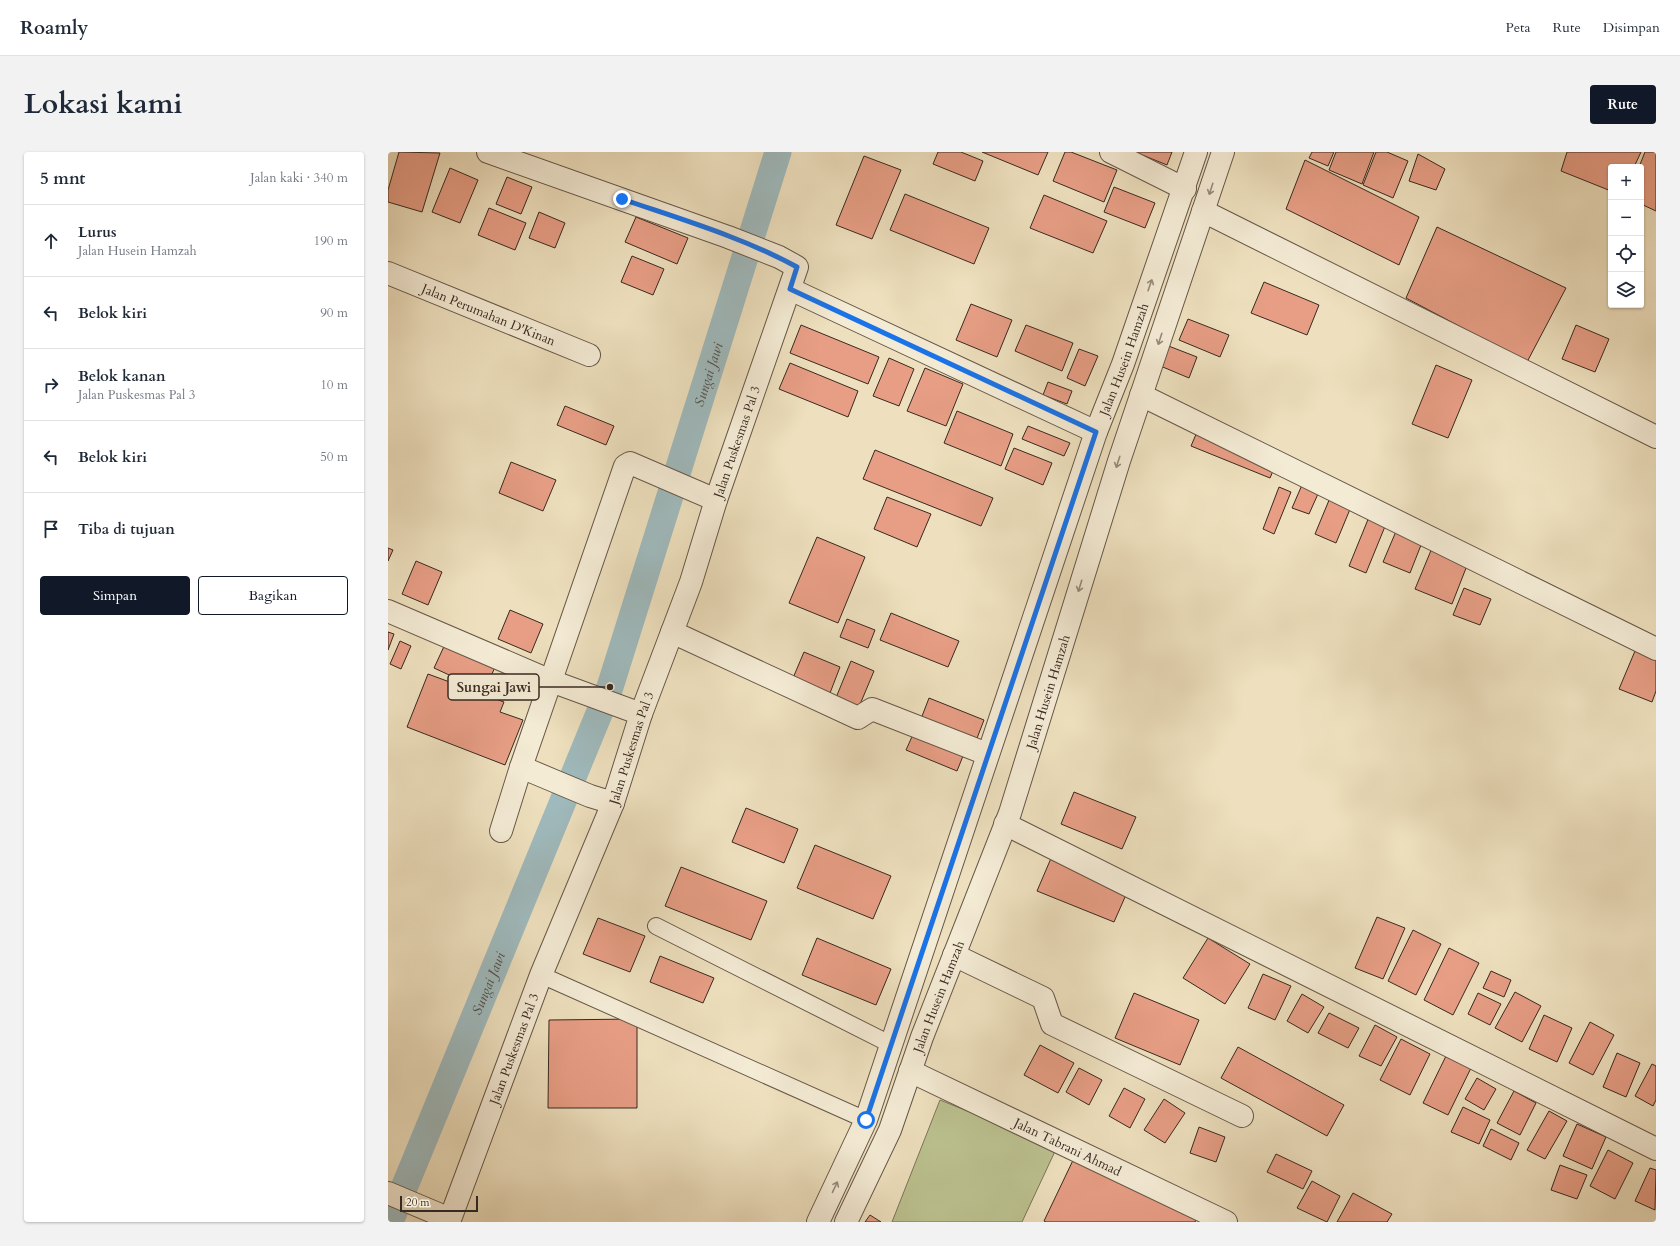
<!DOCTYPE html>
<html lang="id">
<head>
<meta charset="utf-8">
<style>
  :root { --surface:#fff; --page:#f2f2f3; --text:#1f2937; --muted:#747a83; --line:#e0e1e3; --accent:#111827 }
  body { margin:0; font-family:Cardo,serif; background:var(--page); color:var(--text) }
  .controls { position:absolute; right:12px; top:12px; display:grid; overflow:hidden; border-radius:4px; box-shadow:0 1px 3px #0004 }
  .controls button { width:36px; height:36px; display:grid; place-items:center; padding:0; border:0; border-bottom:1px solid var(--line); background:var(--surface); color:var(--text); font:20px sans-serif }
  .scale { position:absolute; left:12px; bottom:10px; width:78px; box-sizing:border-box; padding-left:4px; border:2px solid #382921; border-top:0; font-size:11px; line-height:14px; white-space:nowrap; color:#382921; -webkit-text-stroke:3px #f4ebd5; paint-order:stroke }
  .stop { position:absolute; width:12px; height:12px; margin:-9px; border:3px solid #1a73e8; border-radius:50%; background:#fff }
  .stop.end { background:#1a73e8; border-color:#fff; box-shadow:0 1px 4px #0008 }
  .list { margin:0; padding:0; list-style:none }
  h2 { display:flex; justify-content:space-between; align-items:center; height:52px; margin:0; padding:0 16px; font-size:17px }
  h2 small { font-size:13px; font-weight:400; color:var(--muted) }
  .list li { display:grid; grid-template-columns:26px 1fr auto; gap:12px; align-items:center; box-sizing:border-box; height:72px; padding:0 16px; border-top:1px solid var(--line) }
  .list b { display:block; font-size:15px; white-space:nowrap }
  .list p { margin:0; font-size:13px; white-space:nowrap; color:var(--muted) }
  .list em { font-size:13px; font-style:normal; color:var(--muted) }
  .actions { display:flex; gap:8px; padding:12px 16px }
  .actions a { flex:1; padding:9px 0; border:1px solid var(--accent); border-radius:4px; text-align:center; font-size:14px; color:var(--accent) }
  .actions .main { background:var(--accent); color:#fff }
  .icon { flex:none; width:22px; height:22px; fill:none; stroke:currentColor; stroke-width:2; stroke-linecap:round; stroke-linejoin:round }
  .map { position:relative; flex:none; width:1268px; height:1070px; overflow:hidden; border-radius:4px }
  header { display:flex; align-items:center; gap:24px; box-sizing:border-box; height:56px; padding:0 20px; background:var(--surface); border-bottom:1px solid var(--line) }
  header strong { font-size:19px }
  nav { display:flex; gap:22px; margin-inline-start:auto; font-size:14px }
  .intro { display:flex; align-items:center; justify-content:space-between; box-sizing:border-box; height:96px; padding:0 24px }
  h1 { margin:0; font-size:28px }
  .button { padding:10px 18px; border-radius:4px; background:var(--accent); color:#fff; font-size:14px; font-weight:700 }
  main { display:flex; gap:24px; padding:0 24px }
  aside { flex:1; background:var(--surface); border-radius:4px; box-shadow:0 1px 3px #0004 }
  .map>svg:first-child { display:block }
  .green { fill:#bbc18f; stroke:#7a7558 }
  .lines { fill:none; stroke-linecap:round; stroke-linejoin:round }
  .canal { stroke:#9fbabd; stroke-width:27 }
  .building { fill:#e79e85; stroke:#382921 }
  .service-casing { stroke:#665748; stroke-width:18 }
  .minor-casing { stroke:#665748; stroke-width:24 }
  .tertiary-casing { stroke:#665748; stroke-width:24 }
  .service { stroke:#f4ebd5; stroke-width:16 }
  .minor { stroke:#f4ebd5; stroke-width:22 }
  .tertiary { stroke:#f4ebd5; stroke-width:22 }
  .oneway { stroke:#968a7b }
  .route { stroke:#1a73e8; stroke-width:5 }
  .labels { text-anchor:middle; stroke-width:3; stroke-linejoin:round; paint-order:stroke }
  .street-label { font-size:13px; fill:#382921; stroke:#f4ebd5 }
  .water-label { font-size:14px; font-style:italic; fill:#524d48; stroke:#f4ebd5 }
  .leader { fill:none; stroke:#382921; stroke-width:1.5 }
  .callout-dot { fill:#382921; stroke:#f4ebd5; stroke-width:1.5 }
  .callout { fill:#f4ebd5; stroke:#382921; stroke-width:1.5 }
  .callout-label { font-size:14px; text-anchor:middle; font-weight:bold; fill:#382921 }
</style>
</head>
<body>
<header>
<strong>Roamly</strong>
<nav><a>Peta</a><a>Rute</a><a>Disimpan</a></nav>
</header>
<div class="intro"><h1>Lokasi kami</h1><a class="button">Rute</a></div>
<main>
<aside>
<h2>5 mnt<small>Jalan kaki · 340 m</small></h2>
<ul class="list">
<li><svg class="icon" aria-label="ahead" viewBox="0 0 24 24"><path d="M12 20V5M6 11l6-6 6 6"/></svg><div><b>Lurus</b><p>Jalan Husein Hamzah</p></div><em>190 m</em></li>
<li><svg class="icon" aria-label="left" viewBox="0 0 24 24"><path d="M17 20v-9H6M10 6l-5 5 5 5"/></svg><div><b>Belok kiri</b></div><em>90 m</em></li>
<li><svg class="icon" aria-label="right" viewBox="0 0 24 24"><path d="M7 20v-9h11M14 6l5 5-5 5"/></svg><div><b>Belok kanan</b><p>Jalan Puskesmas Pal 3</p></div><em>10 m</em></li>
<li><svg class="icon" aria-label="left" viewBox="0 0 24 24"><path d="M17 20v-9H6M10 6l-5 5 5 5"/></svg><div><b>Belok kiri</b></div><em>50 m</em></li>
<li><svg class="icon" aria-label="arrive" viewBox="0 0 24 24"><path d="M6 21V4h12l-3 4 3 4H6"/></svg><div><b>Tiba di tujuan</b></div></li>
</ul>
<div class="actions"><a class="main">Simpan</a><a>Bagikan</a></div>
</aside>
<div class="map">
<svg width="1268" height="1070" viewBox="0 0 1268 1070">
  <rect width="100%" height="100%" fill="#eee0be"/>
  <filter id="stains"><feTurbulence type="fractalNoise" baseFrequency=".005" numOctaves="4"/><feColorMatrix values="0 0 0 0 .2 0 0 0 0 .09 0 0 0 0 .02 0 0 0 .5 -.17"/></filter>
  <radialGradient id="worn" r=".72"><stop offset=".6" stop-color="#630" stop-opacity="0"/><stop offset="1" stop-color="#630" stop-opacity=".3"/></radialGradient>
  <path class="green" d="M552 948 669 995 634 1070H504Z"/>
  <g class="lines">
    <path class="canal" id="s1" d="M2 1070 222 535 390 0"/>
  </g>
  <path class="building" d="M11 0 52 1 34 60 0 50V38Z
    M550 0H573L595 9 587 29 545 12Z
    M594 0H660L650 23Z
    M677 0H683L729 18 716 50 665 29Z
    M747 0H784L779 13Z
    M924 0H946L940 14 921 6Z
    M948 0H986L974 32 941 18Z
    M988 0H999L1020 9 1005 46 975 33Z
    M1179 0H1253L1246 15H1223V39L1173 19Z
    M1257 0H1268V59L1253 52V15H1251Z
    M1030 2 1057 17 1048 38 1021 29Z
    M476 4 513 18 484 87 448 73Z
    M917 8 1031 65 1011 113 898 57Z
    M62 16 90 28 72 71 44 60Z
    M119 25 144 35 133 62 108 52Z
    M726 35 767 51 757 76 716 60Z
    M517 42 601 76 586 112 502 78Z
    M656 43 719 69 705 101 642 76Z
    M101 56 138 71 127 98 90 83Z
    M151 60 177 71 167 96 141 86Z
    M248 65 300 86 289 112 237 90Z
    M1049 75 1178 136 1139 210 1018 146Z
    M244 104 276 117 265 143 233 130Z
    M876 130 931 153 919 183 863 161Z
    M583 152 624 168 609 205 568 188Z
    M800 167 841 183 832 205 791 188Z
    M413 173 491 205 480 232 402 201Z
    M638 173 685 191 674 219 627 199Z
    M1188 173 1221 187 1207 220 1174 207Z
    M778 193 809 205 801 226 770 213Z
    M691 197 710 204 697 234 679 226Z
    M501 206 526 217 511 254 485 244Z
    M402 211 470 239 460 265 391 237Z
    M1048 213 1084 228 1060 286 1024 272Z
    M537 216 575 232 558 274 519 259Z
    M660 230 684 239 679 252 655 243Z
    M177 254 226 274 218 293 169 273Z
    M569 259 625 282 613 314 556 291Z
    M640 274 682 291 676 304 634 287Z
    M809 280 888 312 882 326 803 294Z
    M626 296 664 311 655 333 617 317Z
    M487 298 605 346 593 374 475 327Z
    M123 310 168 328 155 359 111 341Z
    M917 326 934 333 921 362 904 356Z
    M891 335 903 340 886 382 875 377Z
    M944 341 965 350 948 391 927 382Z
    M499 345 543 362 529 395 486 377Z
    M981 365 998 372 978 421 961 414Z
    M1009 377 1035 388 1022 421 995 410Z
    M429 385 477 405 450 471 401 451Z
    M0 396 5 398 0 409Z
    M1044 396 1080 411 1064 452 1027 437Z
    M28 409 54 420 40 453 14 442Z
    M1076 436 1103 447 1092 473 1065 463Z
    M122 458 155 472 143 501 110 487Z
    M503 461 571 489 560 515 492 488Z
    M459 467 487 478 480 496 452 485Z
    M0 480 6 482 0 498Z
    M59 488 109 511 96 539 46 516Z
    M12 489 23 494 13 517 2 512Z
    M1247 499 1268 508V539L1264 550 1231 537Z
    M416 500 452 515 442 541 405 526Z
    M463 509 486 519 468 562 445 553Z
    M40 522 116 550 112 560 135 568 117 613 19 575Z
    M541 546 596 568 586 594 531 572Z
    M527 578 577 599 569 619 518 598Z
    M686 640 748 665 734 697 673 672Z
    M358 656 410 677 396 711 344 690Z
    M427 693 503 724 485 767 409 736Z
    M664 704 741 736 726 770 649 739Z
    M293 715 379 749 363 788 277 754Z
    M989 765 1017 776 995 827 967 816Z
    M210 766 257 784 242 820 195 802Z
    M1025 778 1053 792 1028 843 1000 829Z
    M429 786 503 817 488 853 414 823Z
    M820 786 862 812 837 852 795 826Z
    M1061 796 1091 811 1065 863 1036 848Z
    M272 804 326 826 315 851 262 830Z
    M1103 819 1123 828 1116 845 1095 836Z
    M875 822 903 834 887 868 860 856Z
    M1127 840 1153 854 1134 890 1107 876Z
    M746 841 811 868 792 913 727 886Z
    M1090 841 1113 852 1102 873 1080 862Z
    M914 842 936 855 920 881 899 869Z
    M941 861 971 876 960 896 930 881Z
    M1156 863 1184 876 1169 910 1141 897Z
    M249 867V956H160L161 868Z
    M1202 870 1226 883 1205 923 1181 911Z
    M987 873 1009 885 993 914 971 904Z
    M1013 887 1042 902 1022 943 992 928Z
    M652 893 686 911 670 941 636 923Z
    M850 895 956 953 939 984 833 926Z
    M1229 901 1252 911 1238 945 1215 935Z
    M1058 904 1083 916 1060 963 1035 951Z
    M1264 912 1268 914V948L1265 954 1247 944Z
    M691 916 714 928 701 953 678 940Z
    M1089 926 1108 937 1096 958 1077 947Z
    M736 936 757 947 742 976 721 964Z
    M1126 939 1148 951 1132 983 1109 971Z
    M776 947 797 961 777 991 756 978Z
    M1075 955 1102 968 1091 992 1063 980Z
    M1161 959 1179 969 1157 1007 1139 998Z
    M1189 972 1218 985 1204 1017 1175 1004Z
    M811 975 837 985 828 1010 802 1001Z
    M1103 977 1131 991 1123 1008 1095 994Z
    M1220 998 1245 1011 1227 1047 1202 1034Z
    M688 1002 811 1062 807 1070H658L656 1069Z
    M888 1002 924 1019 915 1037 879 1020Z
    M1172 1013 1199 1023 1189 1047 1163 1038Z
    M1262 1016 1268 1018 1267 1058 1247 1049Z
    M924 1029 952 1044 939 1070 909 1056Z
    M965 1041 1004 1062 999 1070H949Z
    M482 1063 493 1070H477Z"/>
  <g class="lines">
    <g class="service-casing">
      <path id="service" d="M268 774 504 893
        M153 823 478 968"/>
    </g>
    <g class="minor-casing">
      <g id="minor">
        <path d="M723 0 797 37"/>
        <path d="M815 59 1268 285"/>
        <path id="s2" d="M0 121 201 203"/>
        <path d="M402 137 708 280"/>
        <path d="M753 243 1268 497"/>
        <path d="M0 459 163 529 253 562"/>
        <path d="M284 480 470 566 484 557 599 602"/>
        <path d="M133 615 202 644 225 651"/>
        <path d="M617 672 1268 997"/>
        <path d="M113 679 133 615 237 314 242 311 328 348"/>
        <path d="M566 803 655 846 664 872 854 964"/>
        <path id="s3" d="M522 919 838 1070"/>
        <path d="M0 1041 62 1067"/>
        <path id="s4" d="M61 1070 153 823 225 651 253 562 303 430 328 348 409 115 391 105 340 85 100 0"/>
      </g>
    </g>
    <g class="tertiary-casing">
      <g id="tertiary">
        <path id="s5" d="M430 1070 478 968 708 280 735 212 808 0"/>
        <path id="s6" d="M458 1070 502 978 534 885 622 661 731 309 835 0"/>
      </g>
    </g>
    <use href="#service" class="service"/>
    <use href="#minor" class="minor"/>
    <use href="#tertiary" class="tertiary"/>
  </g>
  <defs><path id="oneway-shaft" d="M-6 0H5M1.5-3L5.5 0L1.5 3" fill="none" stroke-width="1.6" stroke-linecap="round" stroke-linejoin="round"/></defs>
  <g class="oneway">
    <use href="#oneway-shaft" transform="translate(823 37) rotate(108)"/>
    <use href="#oneway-shaft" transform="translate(762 133) rotate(-71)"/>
    <use href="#oneway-shaft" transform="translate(772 187) rotate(108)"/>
    <use href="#oneway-shaft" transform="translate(730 310) rotate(108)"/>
    <use href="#oneway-shaft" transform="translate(692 434) rotate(107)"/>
    <use href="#oneway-shaft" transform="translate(447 1035) rotate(-65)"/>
  </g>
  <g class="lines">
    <path class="route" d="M234 47C292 67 354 85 409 115L402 137 708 280 478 968"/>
  </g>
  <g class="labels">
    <g class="street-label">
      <text dy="5" stroke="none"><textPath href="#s2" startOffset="109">Jalan Perumahan D'Kinan</textPath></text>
      <text dy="5" stroke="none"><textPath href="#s5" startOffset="916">Jalan Husein Hamzah</textPath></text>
      <text dy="5" stroke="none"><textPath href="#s4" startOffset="832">Jalan Puskesmas Pal 3</textPath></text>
      <text dy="5" stroke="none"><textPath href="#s6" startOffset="568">Jalan Husein Hamzah</textPath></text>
      <text dy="5" stroke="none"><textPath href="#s4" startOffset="508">Jalan Puskesmas Pal 3</textPath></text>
      <text dy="5" stroke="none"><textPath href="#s6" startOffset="244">Jalan Husein Hamzah</textPath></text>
      <text dy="5" stroke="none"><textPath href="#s4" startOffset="185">Jalan Puskesmas Pal 3</textPath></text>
      <text dy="5" stroke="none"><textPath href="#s3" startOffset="175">Jalan Tabrani Ahmad</textPath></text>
    </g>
    <g class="water-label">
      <text dy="5" stroke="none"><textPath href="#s1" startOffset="906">Sungai Jawi</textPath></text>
      <text dy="5" stroke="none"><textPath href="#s1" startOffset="258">Sungai Jawi</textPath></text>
    </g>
  </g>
  <path class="leader" d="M222 535L151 535"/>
  <circle class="callout-dot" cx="222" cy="535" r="4"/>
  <rect class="callout" x="60" y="522" width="91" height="26" rx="4"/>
  <g class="callout-label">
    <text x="106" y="540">Sungai Jawi</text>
  </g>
  <rect width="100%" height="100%" filter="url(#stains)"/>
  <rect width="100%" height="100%" fill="url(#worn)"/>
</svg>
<div class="controls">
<button>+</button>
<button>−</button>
<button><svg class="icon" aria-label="locate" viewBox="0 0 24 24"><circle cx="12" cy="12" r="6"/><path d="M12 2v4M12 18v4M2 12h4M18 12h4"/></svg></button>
<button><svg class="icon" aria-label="layers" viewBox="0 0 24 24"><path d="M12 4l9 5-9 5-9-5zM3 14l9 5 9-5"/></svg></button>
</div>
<div class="scale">20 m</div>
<div class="stop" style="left:478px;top:968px"></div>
<div class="stop end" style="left:234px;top:47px"></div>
</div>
</main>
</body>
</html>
